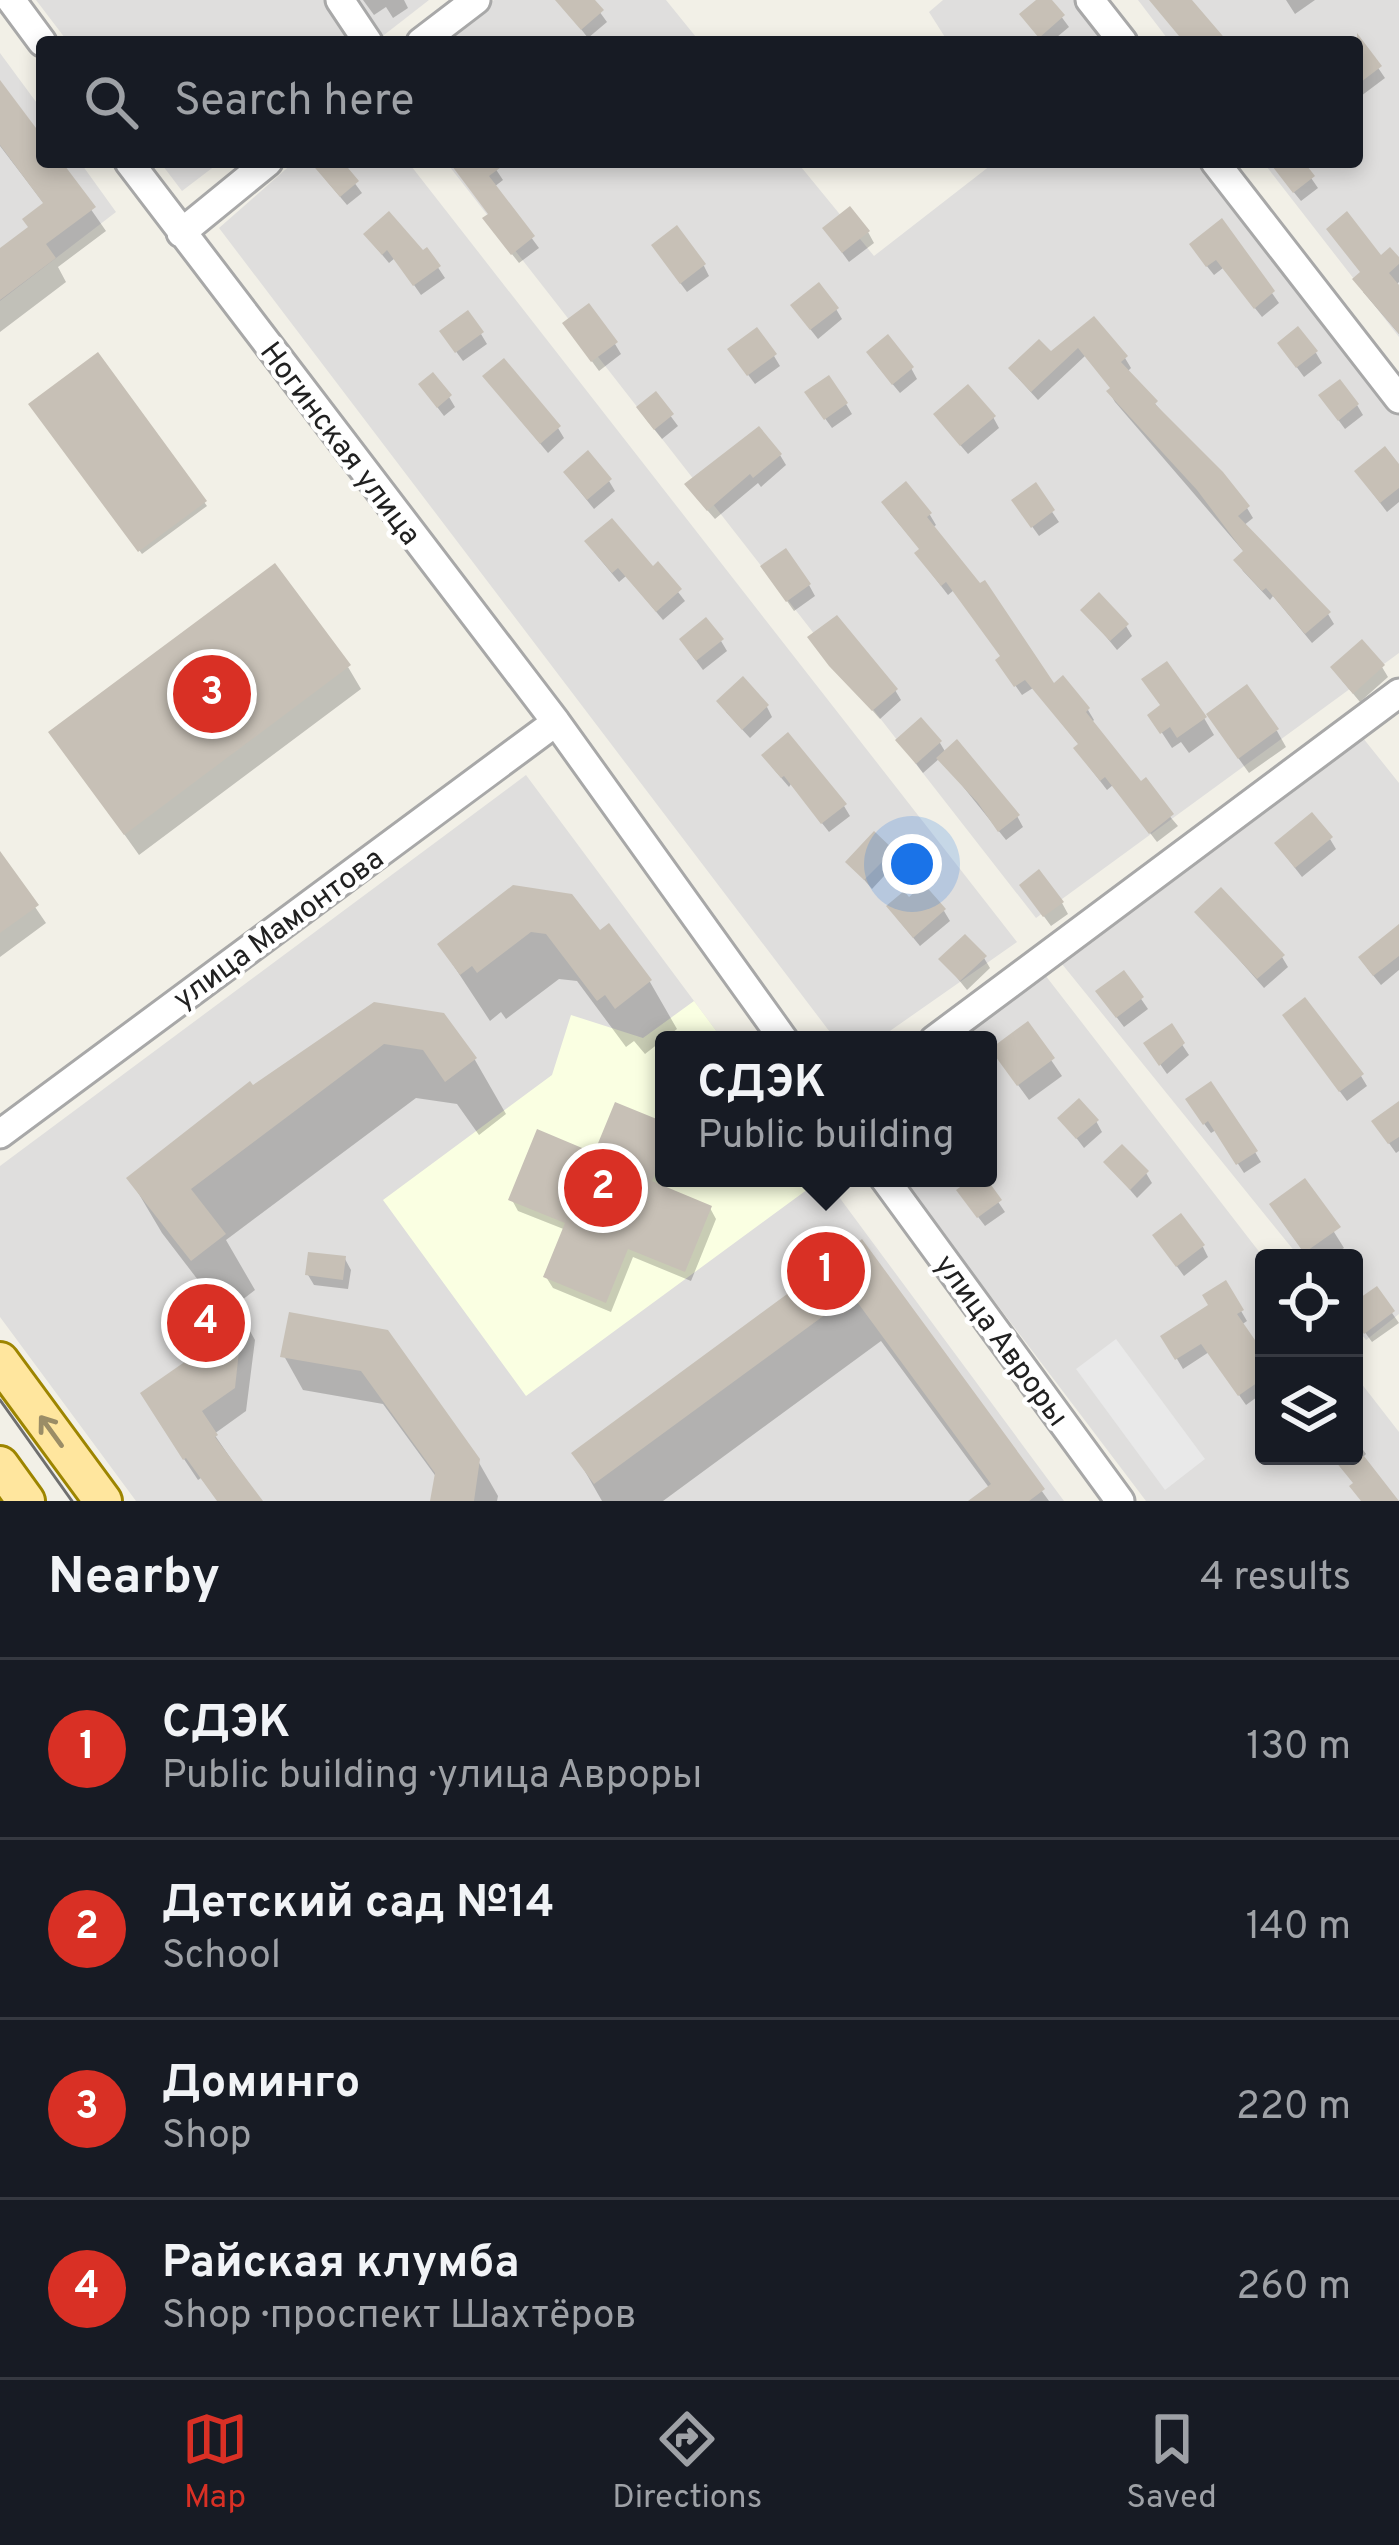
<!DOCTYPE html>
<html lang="en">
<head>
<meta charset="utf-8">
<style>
  :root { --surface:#171b24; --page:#242831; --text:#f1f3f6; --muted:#9ea1a6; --line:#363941; --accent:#d93025 }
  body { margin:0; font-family:Overpass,sans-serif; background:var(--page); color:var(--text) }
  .controls { position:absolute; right:36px; bottom:36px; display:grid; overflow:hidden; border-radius:12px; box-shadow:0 6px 18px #0003 }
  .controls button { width:108px; height:108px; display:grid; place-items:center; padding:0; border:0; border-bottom:3px solid var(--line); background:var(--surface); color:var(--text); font:60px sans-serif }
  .you { position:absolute; left:912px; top:864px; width:42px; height:42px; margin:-30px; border:9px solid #fff; border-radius:50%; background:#1a73e8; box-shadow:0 0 0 18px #1a73e833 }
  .badge { display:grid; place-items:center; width:78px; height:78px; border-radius:50%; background:var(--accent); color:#fff; font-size:39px; font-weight:700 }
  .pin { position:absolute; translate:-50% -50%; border:6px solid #fff; box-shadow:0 3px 12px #0006 }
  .popup { position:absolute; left:655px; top:1031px; width:342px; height:156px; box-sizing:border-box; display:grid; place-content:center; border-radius:12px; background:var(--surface); filter:drop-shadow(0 3px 9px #0005); font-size:39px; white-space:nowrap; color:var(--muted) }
  .popup b { font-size:45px; color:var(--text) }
  .popup::after { content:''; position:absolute; left:50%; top:100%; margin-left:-24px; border:24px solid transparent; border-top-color:var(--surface) }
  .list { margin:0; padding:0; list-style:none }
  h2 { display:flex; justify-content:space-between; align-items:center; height:156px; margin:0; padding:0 48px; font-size:51px }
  h2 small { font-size:39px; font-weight:400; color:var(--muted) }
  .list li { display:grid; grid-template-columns:78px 1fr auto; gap:36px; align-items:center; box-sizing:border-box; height:180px; padding:0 48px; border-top:3px solid var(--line) }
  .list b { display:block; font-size:45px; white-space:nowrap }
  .list p { margin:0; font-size:39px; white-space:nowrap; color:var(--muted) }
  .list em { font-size:39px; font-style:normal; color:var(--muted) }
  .icon { flex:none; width:66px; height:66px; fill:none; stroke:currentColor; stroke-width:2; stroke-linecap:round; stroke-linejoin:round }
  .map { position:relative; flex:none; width:1399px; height:1501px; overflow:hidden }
  .search { position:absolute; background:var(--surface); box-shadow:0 6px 18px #0003; left:36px; right:36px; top:36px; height:132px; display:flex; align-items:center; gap:30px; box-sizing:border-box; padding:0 42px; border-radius:12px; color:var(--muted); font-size:45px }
  .sheet { height:876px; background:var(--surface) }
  nav { display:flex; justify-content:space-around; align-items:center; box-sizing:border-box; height:168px; border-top:3px solid var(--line); background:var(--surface); font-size:33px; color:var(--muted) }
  nav a { display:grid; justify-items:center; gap:6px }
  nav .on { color:var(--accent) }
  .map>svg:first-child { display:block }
  .residential { fill:#dfdedd }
  .education { fill:#faffe2 }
  .parking { fill:#e9e9e9 }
  .shadow { fill:#0003 }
  .building { fill:#c7c0b6 }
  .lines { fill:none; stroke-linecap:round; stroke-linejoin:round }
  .minor-casing { stroke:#a8a8a8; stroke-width:33 }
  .major-casing { stroke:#9d8500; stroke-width:42 }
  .minor { stroke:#fff; stroke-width:27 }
  .major { stroke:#ffe69e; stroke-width:36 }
  .tram { stroke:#6f6f6f; stroke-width:3 }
  .oneway { stroke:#9b8d66 }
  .labels { text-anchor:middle; stroke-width:9; stroke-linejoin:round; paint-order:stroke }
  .street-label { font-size:30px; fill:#212121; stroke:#fff }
</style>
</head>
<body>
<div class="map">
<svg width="1399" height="1501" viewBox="0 0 1399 1501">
  <rect width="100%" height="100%" fill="#f2f0e7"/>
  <path class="residential" d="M36 0H429L375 42H68Z
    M494 0H666L700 42H441Z
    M943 0H1089L1123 42H948L929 12Z
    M1138 0H1399V337L1263 162H1357V42H1170Z
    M0 53 42 110V162H80L116 212 0 301Z
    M160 162H220L182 191Z
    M294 162H408L1017 942 877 1040H836L219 228Z
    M446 162H797L874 256 995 162H1218L1399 391V653L1036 918Z
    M1363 738 1399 783V1314L1366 1340 1354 1325V1258H1300L1062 964Z
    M526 775 723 1040H664V1178H825L1064 1501H136L0 1317V1166Z
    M1042 971 1264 1258V1456H1354V1374L1399 1432V1501H1146L901 1178H988V1040H949Z"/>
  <path class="education" d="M694 1001 723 1040H664V1178H823L526 1396 383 1200 552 1075 571 1015 643 1038Z"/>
  <path class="parking" d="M1116 1339 1205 1459 1165 1490 1076 1369Z"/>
  <path class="shadow" d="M363 0H404L408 8 393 18 386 7 374 15Z
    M558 0H591L607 22 588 38Z
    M1041 0H1049L1069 27 1051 42H1043L1029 25Z
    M1286 0H1315L1295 14Z
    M1366 50 1385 78 1357 99V57Z
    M0 85 42 141V162H58L106 231 58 267 66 282 0 332V252L31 229 45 205 0 146Z
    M328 162H339L362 193 347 205 325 179Z
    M451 162H491L503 180 494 187 539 248 519 263 492 229 491 215Z
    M1286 162H1300L1318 188 1301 201 1283 179Z
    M1222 223 1279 303 1262 317 1223 268 1214 275 1198 255Z
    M868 232 874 243 849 262 832 239Z
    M373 244 423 254 427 251 445 278 421 295 395 258 389 263Z
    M660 256 704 266 709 276 687 292Z
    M1381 259 1399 262V282L1395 286 1399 290V334L1363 292Z
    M836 309 842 319 818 339 800 316Z
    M1094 320 1125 358 1131 368 1127 372 1247 508 1253 518 1243 526 1328 614 1334 624 1312 643 1273 596 1270 600 1243 571 1237 561 1245 553 1115 402 1109 392 1112 389 1085 356 1038 400 1018 378Z
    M481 334 487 344 463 361 449 342Z
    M572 334 615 344 621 354 599 371Z
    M1316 353 1322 363 1304 377 1287 354Z
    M97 356 207 506 142 554 32 405Z
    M774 356 780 366 755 384 737 360Z
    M875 363 911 368 917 379 900 393Z
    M492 386 558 428 564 438 548 453Z
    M428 395 449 397 455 407 444 416Z
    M655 395 678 426 662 439 645 418Z
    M814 403 846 404 852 414 832 428Z
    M1357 405 1363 415 1345 429 1328 406Z
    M993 417 999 428 968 454 942 424Z
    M780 455 786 465 761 487 758 483 715 519 694 495Z
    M1399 469V502L1387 512 1364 482Z
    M609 481 615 491 594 509 573 483Z
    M1035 487 1059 522 1039 536 1021 511Z
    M890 513 930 515 936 525 932 528 1053 687 1088 710 1094 720 1091 723 1178 826 1157 842 1113 785 1107 790 1083 759 1080 746 1033 688 1022 695 1005 671 1003 658 954 590 948 595 924 564 922 551Z
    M594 552 652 570 658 566 685 601 663 620 626 576 619 582Z
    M770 577 809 585 815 596 794 611Z
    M1084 610 1126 626 1132 636 1117 650Z
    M721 641 727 651 703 670 688 650Z
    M817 648 895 690 901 700 880 719Z
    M348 667 361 689 139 855 52 733Z
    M1382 667 1388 677 1360 702 1340 678Z
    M767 707 772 717 750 738 726 712Z
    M1151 716 1204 718 1214 735 1189 753 1181 742 1172 748Z
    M1219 731H1277L1286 747 1249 773Z
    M899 741 940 743 946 753 1017 816 1023 827 1006 840 940 758 923 773Z
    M771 766 844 806 850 816 829 832 791 784 789 787Z
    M1330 839 1336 849 1302 877 1284 854Z
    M891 851 897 862 872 889 849 862Z
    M0 856 46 923 0 957Z
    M514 889 599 934 608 927 650 982 677 1029 645 1054 634 1041 626 1047 577 981 559 979 506 1019 501 1012 490 1021 440 945Z
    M1029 896 1062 903 1068 914 1051 926Z
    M944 911 950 921 920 946 896 917Z
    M1197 912 1282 957 1288 967 1264 988Z
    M1399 942V970L1381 985 1367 968Z
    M984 958 990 968 967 990 942 959Z
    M1124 974 1148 1009 1124 1027 1105 1002Z
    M443 1016 475 1060 506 1114 479 1135 457 1104 416 1098 226 1240 255 1290 224 1314 162 1233 130 1179 253 1089Z
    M1027 1025 1062 1076 1029 1100 1004 1066Z
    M1291 1026 1361 1076 1367 1086 1347 1101Z
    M1171 1028 1189 1055 1167 1074 1153 1054Z
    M1194 1110 1255 1152 1261 1162 1244 1173 1216 1130 1211 1133Z
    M1399 1114V1151L1396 1153 1381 1132Z
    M1061 1118 1096 1121 1102 1132 1084 1148Z
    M664 1125V1174L659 1187 710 1208 716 1219 691 1281 633 1257 611 1312 553 1288 546 1277 566 1230 518 1211 512 1200Z
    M1107 1163 1146 1173 1152 1183 1137 1198Z
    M978 1178H982L1005 1212 985 1226 966 1201Z
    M1282 1221 1334 1232 1344 1248 1329 1258H1308Z
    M862 1243 1049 1501H973L990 1489 881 1341 663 1501H602L575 1454Z
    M1162 1246 1203 1247 1208 1257 1184 1276Z
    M345 1259 351 1270 348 1289 314 1285 308 1275Z
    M1225 1284 1247 1321 1241 1325 1264 1359V1392L1246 1405 1209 1352 1183 1369 1164 1337 1212 1306Z
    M1376 1290 1399 1323 1372 1342 1354 1317V1306Z
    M291 1316 478 1461 498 1496 497 1501H434L437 1478 383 1404 303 1390 284 1356Z
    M242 1317 255 1340 246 1411 214 1434 260 1501H218L201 1478 198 1480 156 1417 189 1363Z
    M1354 1437 1366 1454 1362 1458 1395 1501H1362L1353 1486Z"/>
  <path class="building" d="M555 0H595L604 10 581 30Z
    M1036 0H1052L1065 15 1039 38 1019 14Z
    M1149 0H1192L1228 42H1184Z
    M1357 33 1382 66 1357 85Z
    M0 80 42 136V162H62L96 207 46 244 56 258 0 300V248L28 227 22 219 43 203 0 145Z
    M310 162H343L359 181 340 197Z
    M449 162H508L489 176 535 236 511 255 482 218 488 214Z
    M1269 162H1304L1315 176 1293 193Z
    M850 206 870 231 842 253 822 228Z
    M389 211 423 250 427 247 441 266 413 286 387 250 382 255 363 234Z
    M1347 211 1381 255 1390 247 1399 257V264L1389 273 1399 285V334L1352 279 1360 272 1326 229Z
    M1222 218 1275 291 1254 309 1216 260 1206 267 1189 244Z
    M677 225 706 264 680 284 651 245Z
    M819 282 839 308 810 330 790 305Z
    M589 303 618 342 591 362 562 323Z
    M468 310 484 332 455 353 439 331Z
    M1094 316 1128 356 1121 362 1158 401 1155 404 1223 472 1250 506 1238 516 1331 612 1305 634 1266 588 1262 591 1233 560 1243 551 1197 490 1106 391 1110 388 1078 348 1031 392 1008 368 1039 339 1051 351Z
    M1298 326 1318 351 1296 368 1277 343Z
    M757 327 777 354 747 376 727 349Z
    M888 334 914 367 892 385 866 352Z
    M98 352 207 501 138 552 28 404Z
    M504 358 561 426 540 444 482 376Z
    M433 372 452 395 437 408 418 384Z
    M829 375 848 403 824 420 804 392Z
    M1340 379 1359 404 1338 421 1318 395Z
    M968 384 996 416 960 446 933 414Z
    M656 391 674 414 654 430 636 407Z
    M759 426 782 454 753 478 750 474 707 511 684 484Z
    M1385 446 1399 464V488L1380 503 1354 471Z
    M588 450 612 479 587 500 563 472Z
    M906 481 932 513 927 517 980 583 985 580 1054 683 1063 675 1090 708 1086 712 1141 781 1146 777 1174 814 1149 834 1105 777 1100 781 1073 748 1078 744 1025 680 1014 687 995 660 1000 656 946 582 941 586 914 553 919 549 881 502Z
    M1036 482 1055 510 1031 528 1011 500Z
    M612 518 653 566 658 561 682 589 656 612 618 568 612 573 584 541Z
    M786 548 811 584 786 602 760 566Z
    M275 563 351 665 124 835 48 732Z
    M1099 592 1129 624 1110 641 1080 610Z
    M837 615 898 689 872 711 829 666 807 637Z
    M706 617 724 639 696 661 679 639Z
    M1362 639 1385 665 1353 694 1330 667Z
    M1167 661 1207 717 1177 738 1170 727 1160 734 1147 715 1160 705 1141 679Z
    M743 676 769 705 742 730 716 701Z
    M1247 684 1279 729 1238 759 1206 714Z
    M921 717 942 741 916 764 895 740Z
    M788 732 847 804 821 824 784 776 781 778 761 755Z
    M957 739 1020 815 998 832 978 803 936 758Z
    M1312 812 1333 837 1295 868 1274 843Z
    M874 831 894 850 864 880 845 862Z
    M0 851 39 905 0 933Z
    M1039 869 1064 902 1043 917 1019 885Z
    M924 884 946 909 913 938 886 906 904 891 909 897Z
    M513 885 572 894 600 930 609 923 652 980 615 1009 605 995 597 1001 546 934 531 932 477 973 472 966 460 975 437 944Z
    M1221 887 1285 955 1257 979 1194 912Z
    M1399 924V956L1373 976 1358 957Z
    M965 934 987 956 960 981 938 959Z
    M1124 970 1144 997 1116 1018 1095 991Z
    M1305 997 1364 1074 1339 1092 1282 1015Z
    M374 1002 444 1013 477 1058 445 1082 423 1050 384 1044 191 1189 226 1234 191 1261 126 1178 250 1081 253 1085Z
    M1028 1021 1055 1058 1017 1086 990 1049Z
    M1172 1023 1185 1043 1159 1066 1143 1043Z
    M1211 1081 1258 1151 1236 1165 1208 1121 1203 1125 1185 1099Z
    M1079 1098 1099 1120 1076 1139 1057 1118Z
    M1399 1101V1137L1388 1144 1371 1121Z
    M615 1102 664 1122V1152L652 1181 712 1206 685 1272 628 1249 606 1303 543 1277 565 1223 508 1200 537 1129 594 1153Z
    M1122 1144 1149 1171 1130 1190 1103 1162Z
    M973 1178H986L1002 1200 977 1218 956 1190Z
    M1305 1178 1341 1227 1304 1253 1269 1204Z
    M1181 1213 1205 1245 1176 1267 1152 1235Z
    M862 1239 1045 1489 1029 1501H968L991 1484 852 1295 594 1484 571 1453Z
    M308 1252 346 1256 343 1280 305 1275Z
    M1226 1280 1244 1310 1237 1314 1264 1353V1378L1238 1396 1201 1344 1175 1360 1160 1336 1208 1305 1202 1295Z
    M1377 1286 1395 1311 1364 1334 1354 1320V1302Z
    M194 1308 243 1314 235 1388 202 1411 218 1435 215 1437 263 1501H217L186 1458 183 1460 140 1393 186 1361Z
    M289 1312 388 1330 480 1459 474 1501H430L435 1473 361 1371 280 1357Z
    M1331 1456H1364L1399 1501H1361L1349 1486 1353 1483Z"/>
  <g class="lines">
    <g class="minor-casing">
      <path id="minor" d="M11 0 42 42
        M340 0 368 42
        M1090 0 1123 42
        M421 42 476 0
        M129 162 556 722 784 1040
        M1215 162 1399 399
        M181 233 268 162
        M934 1040 1399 693
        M0 1134 556 722
        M884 1178 1120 1501"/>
    </g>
    <g class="major-casing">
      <path id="major" d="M0 1361 103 1501
        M0 1465 26 1501"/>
    </g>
    <use href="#minor" class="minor"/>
    <use href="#major" class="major"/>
    <path class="tram" d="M0 1400 72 1501"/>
  </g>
  <defs><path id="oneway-shaft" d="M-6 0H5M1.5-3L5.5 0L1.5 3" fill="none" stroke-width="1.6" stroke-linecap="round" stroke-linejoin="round" transform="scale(3)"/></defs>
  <use class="oneway" href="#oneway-shaft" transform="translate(51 1431) rotate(-126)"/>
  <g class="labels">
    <g class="street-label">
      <text transform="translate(341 443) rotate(53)" y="10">Ногинская улица</text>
      <text transform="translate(278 928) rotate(-36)" y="10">улица Мамонтова</text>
      <text transform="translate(1002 1340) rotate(54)" y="10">улица Авроры</text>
    </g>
  </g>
</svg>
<div class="controls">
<button><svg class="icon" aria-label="locate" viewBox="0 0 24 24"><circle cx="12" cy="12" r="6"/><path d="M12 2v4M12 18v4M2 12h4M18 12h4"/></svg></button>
<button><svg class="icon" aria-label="layers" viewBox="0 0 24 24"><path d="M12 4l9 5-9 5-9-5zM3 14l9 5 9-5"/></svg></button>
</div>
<div class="you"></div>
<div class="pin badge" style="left:826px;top:1271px">1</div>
<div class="popup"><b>СДЭК</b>Public building</div>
<div class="pin badge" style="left:603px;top:1188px">2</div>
<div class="pin badge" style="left:212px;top:694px">3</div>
<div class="pin badge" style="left:206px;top:1323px">4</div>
<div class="search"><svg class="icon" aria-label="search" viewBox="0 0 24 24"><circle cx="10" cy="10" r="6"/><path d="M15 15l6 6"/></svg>Search here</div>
</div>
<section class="sheet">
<h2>Nearby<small>4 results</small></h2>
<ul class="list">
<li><span class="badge">1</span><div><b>СДЭК</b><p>Public building · улица Авроры</p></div><em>130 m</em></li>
<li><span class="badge">2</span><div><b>Детский сад №14</b><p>School</p></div><em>140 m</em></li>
<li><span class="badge">3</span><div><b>Доминго</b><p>Shop</p></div><em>220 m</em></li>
<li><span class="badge">4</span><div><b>Райская клумба</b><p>Shop · проспект Шахтёров</p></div><em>260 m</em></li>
</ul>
</section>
<nav>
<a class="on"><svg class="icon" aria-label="map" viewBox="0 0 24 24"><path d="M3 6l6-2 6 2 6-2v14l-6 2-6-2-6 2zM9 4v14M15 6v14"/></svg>Map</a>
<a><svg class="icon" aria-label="directions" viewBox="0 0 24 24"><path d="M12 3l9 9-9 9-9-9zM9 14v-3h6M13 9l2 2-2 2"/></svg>Directions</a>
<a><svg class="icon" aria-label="saved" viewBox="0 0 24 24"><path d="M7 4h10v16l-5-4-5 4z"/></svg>Saved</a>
</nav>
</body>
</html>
